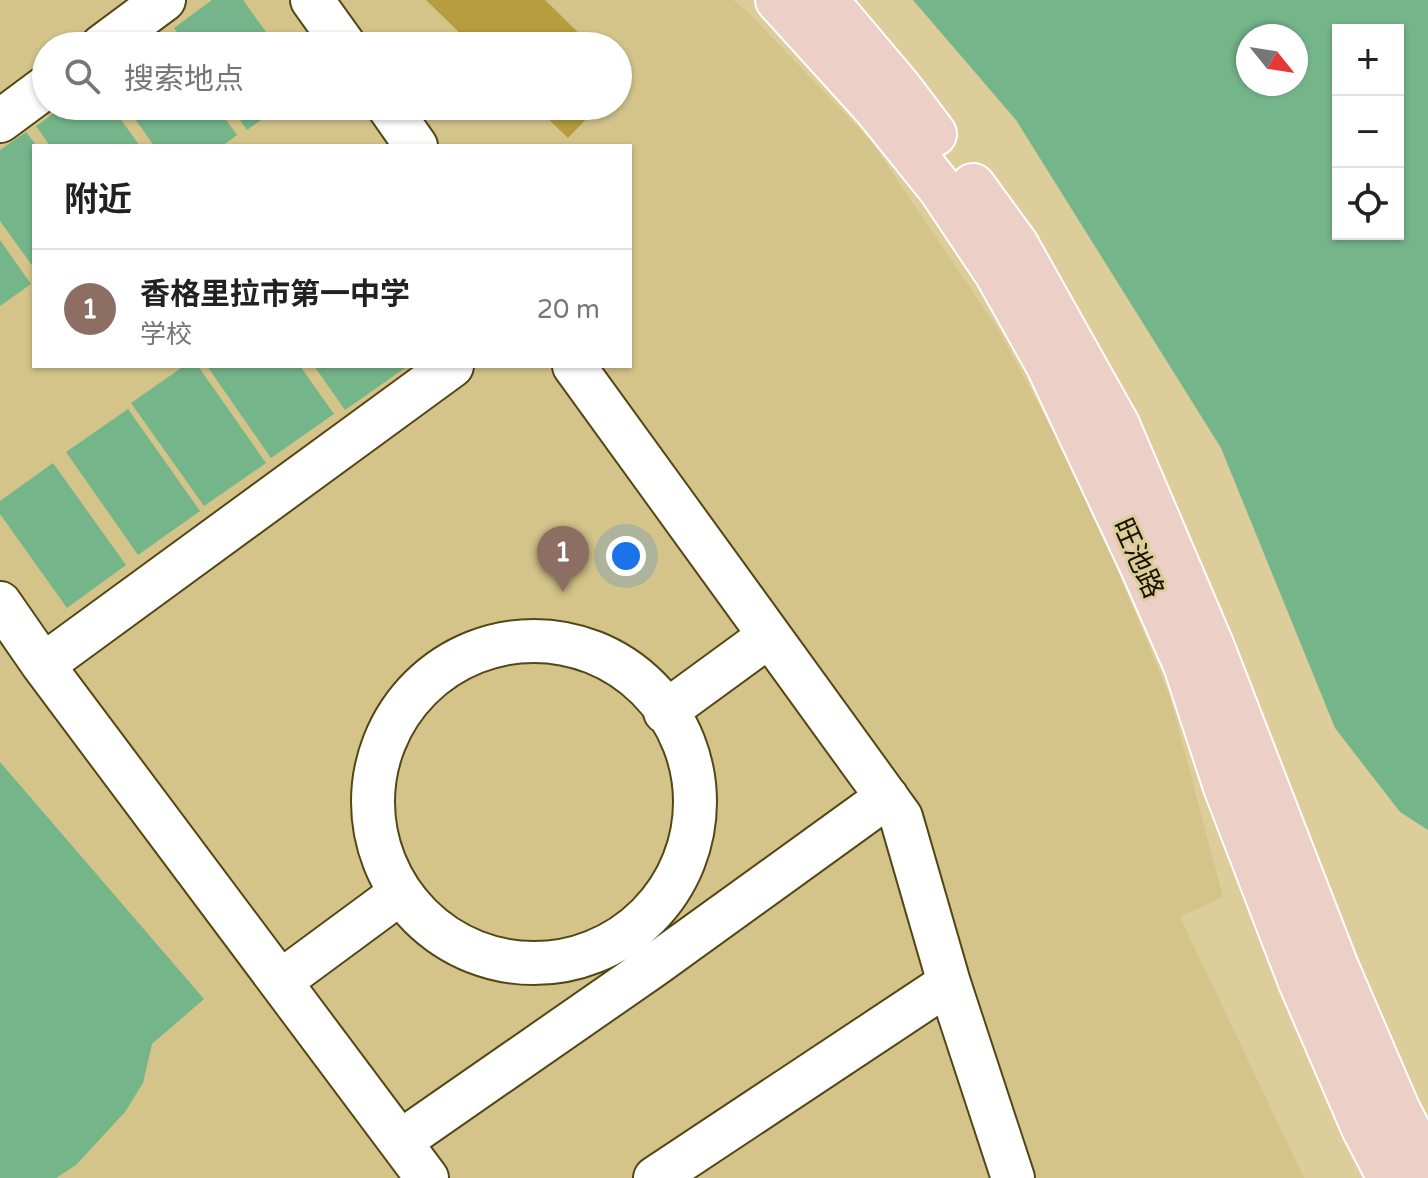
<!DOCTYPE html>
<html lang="zh">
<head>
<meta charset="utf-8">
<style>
  :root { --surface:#fff; --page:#f6f6f6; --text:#222; --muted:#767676; --line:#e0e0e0; --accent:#0f766e }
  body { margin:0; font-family:"Varela Round","Noto Sans SC",sans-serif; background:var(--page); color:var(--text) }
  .controls { position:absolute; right:24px; top:24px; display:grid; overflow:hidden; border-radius:0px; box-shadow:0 2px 6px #0004 }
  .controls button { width:72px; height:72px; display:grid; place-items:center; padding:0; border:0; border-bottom:2px solid var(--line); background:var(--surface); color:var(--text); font:40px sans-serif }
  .compass { position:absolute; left:1236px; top:24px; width:72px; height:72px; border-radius:50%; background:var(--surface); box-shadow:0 2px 6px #0004; rotate:120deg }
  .you { position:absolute; left:626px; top:556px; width:28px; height:28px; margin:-20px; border:6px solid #fff; border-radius:50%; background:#1a73e8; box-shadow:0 0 0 12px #1a73e833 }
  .badge { display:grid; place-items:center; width:52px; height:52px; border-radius:50%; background:var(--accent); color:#fff; font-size:26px; font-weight:700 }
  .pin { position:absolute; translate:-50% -66px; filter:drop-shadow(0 2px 4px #0008) }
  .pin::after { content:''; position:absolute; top:42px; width:28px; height:24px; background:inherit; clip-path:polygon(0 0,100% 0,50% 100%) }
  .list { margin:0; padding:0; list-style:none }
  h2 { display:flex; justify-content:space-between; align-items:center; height:104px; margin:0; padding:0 32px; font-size:34px }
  h2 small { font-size:26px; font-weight:400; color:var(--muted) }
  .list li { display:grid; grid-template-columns:52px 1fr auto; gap:24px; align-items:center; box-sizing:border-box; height:120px; padding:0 32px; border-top:2px solid var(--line) }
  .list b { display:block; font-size:30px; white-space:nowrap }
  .list p { margin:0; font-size:26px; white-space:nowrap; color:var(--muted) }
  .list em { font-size:26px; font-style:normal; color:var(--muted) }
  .icon { flex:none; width:44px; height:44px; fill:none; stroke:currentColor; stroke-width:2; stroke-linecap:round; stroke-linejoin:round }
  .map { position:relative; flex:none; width:1428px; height:1178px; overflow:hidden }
  .search { position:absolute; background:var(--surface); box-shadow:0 2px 6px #0004; left:32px; top:32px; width:600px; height:88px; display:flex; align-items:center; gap:20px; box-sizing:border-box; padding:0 28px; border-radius:44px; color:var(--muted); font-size:30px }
  .panel { position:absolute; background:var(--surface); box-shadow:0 2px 6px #0004; left:32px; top:144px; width:600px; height:224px; border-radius:0px }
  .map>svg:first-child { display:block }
  .built { fill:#d4c48a; fill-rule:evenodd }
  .green { fill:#75b58a; fill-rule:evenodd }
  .building { fill:#b69d3f }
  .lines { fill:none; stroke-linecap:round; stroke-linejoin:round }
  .minor-casing { stroke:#544716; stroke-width:46 }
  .highway-casing { stroke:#fff; stroke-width:48 }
  .minor { stroke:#fff; stroke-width:42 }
  .highway { stroke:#eccfc7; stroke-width:44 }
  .labels { text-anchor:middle; stroke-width:6; stroke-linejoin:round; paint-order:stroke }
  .street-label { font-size:28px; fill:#181302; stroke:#dccd9b }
</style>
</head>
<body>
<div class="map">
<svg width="1428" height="1178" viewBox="0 0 1428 1178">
  <rect width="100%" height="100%" fill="#dccd9b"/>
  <path class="built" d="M0 0H733L747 11 871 141 998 329 1083 487 1170 697 1223 897 1180 917 1304 1178H0ZM46 46H618V106H46ZM34 146H630V366H34Z"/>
  <path class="green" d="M212 0H243L276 46H187L174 28Z
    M913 0H1428V830L1400 812 1335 728 1221 448 1016 120ZM1338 30H1398V234H1338ZM1248 36H1296V84H1248Z
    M64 106H111L140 146H50L36 126Z
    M126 106H216L237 135 222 146H154Z
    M230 106H280L247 130Z
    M26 132 37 146H34V268L0 221V150Z
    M0 240 31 284 0 306Z
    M184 366H198L266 463 204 506 131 403Z
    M207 366H300L334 414 271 458Z
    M314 366H403L405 368 345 410Z
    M128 409 200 511 138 555 66 452Z
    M53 463 126 565 67 608 0 514V501Z
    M0 762 204 999 152 1044 143 1083 125 1112 76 1165 56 1178H0Z"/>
  <path class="building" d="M426 0H545L592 46H473Z
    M618 71 626 79 618 87Z
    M535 106H599L568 138Z"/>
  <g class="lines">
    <g class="minor-casing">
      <path id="minor" d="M312 0 345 46
        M102 46 164 0
        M388 106 416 146
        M0 121 46 87
        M574 366 901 817 949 983 1013 1178
        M0 603 43 665 427 1178
        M373 802a161 161 0 1 1 322 0a161 161 0 1 1-322 0Z
        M43 665 452 366
        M665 712 769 636
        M281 981 399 894
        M401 1141 653 966 887 797
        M655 1178 949 983"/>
    </g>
    <g class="highway-casing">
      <path id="highway" d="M778 0 876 108 941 189 997 273 1048 364 1143 567 1186 665 1226 787 1301 982 1364 1128 1390 1178
        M825 0 900 89 934 134
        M973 186 1016 245 1117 425 1211 645 1336 967 1398 1111 1428 1168"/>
    </g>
    <use href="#minor" class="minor"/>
    <use href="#highway" class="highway"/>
  </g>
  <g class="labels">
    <g class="street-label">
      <text transform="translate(1139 558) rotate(66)" y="10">旺池路</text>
    </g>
  </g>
</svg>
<div class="controls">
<button>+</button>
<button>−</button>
<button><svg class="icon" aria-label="locate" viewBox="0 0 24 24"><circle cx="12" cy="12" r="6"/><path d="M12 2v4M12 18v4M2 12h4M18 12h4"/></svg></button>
</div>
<svg class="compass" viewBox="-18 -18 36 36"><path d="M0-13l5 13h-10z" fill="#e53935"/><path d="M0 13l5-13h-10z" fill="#767676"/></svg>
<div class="you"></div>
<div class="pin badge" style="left:563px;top:592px;background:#8d6e63">1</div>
<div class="search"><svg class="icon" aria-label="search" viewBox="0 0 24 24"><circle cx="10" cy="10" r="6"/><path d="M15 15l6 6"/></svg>搜索地点</div>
<section class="panel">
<h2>附近<small></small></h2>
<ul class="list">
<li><span class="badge" style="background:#8d6e63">1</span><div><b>香格里拉市第一中学</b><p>学校</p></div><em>20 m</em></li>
</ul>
</section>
</div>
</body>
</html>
